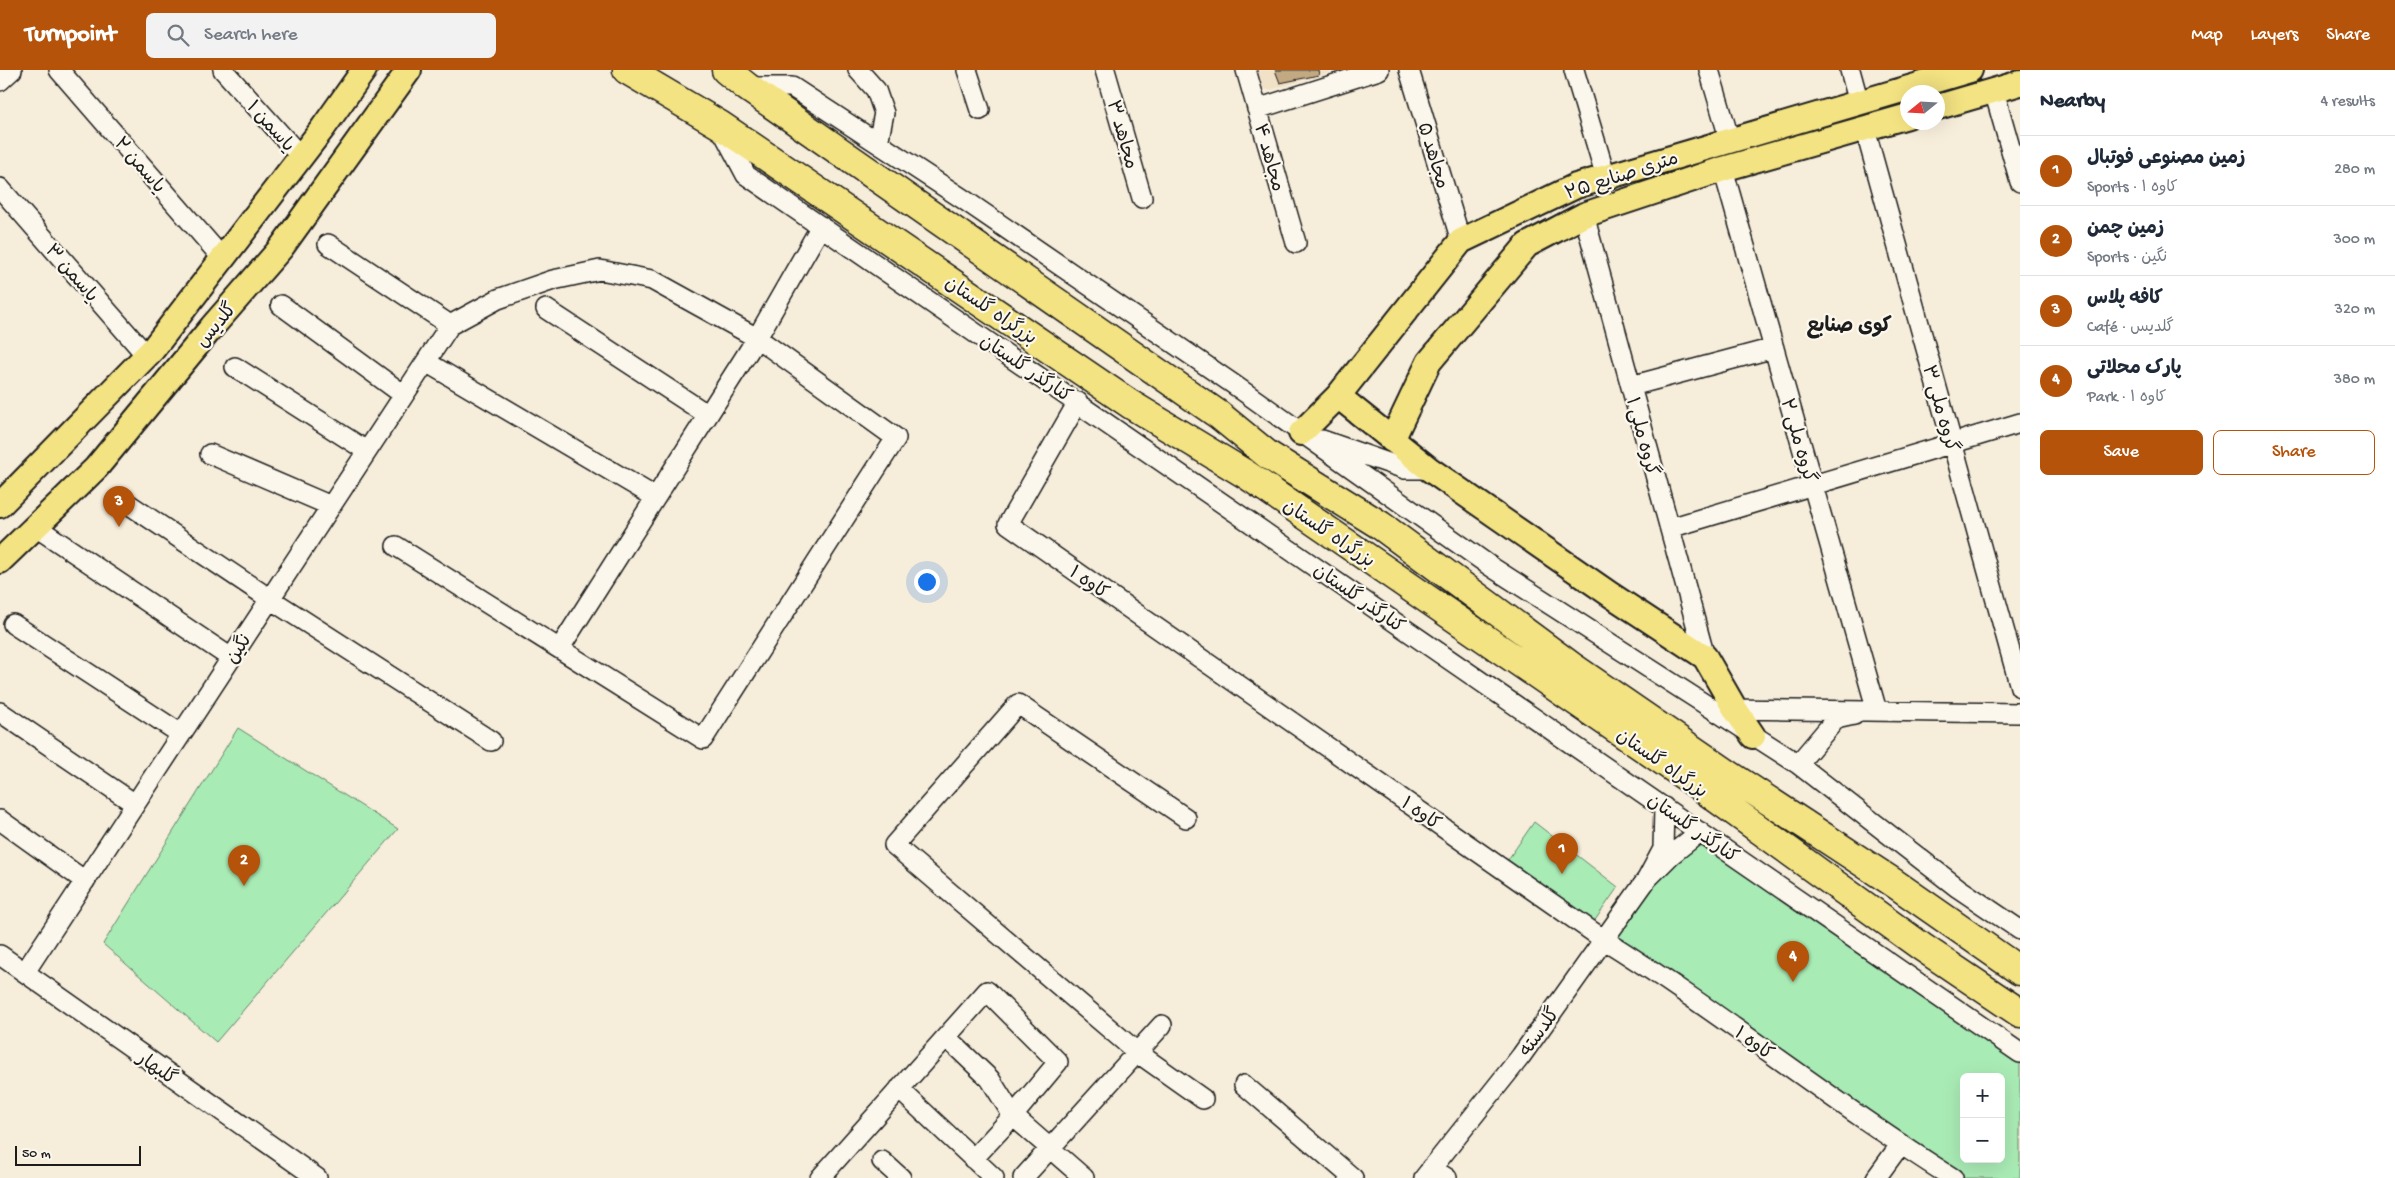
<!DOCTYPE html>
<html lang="en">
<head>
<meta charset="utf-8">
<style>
  :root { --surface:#fff; --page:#f2f2f3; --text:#1f2937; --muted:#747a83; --line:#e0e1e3; --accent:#b45309 }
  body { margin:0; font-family:"Gochi Hand","Playpen Sans Arabic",sans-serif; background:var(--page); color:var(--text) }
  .controls { position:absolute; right:15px; bottom:15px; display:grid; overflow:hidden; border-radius:8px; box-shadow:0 5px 20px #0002 }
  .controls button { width:45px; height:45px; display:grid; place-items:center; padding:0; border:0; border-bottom:1px solid var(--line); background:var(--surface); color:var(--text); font:25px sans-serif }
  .compass { position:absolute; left:1900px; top:15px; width:45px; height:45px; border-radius:50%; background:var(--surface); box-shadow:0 5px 20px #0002; rotate:252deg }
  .scale { position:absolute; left:15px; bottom:12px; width:126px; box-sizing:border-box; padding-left:5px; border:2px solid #1c1c1c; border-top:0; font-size:14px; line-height:18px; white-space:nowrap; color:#1c1c1c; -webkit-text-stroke:4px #fbf7ec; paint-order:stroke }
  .you { position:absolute; left:926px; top:511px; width:18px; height:18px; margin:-12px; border:4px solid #fff; border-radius:50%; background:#1a73e8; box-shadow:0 0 0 8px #1a73e833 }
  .badge { display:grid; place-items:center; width:32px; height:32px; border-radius:50%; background:var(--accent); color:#fff; font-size:16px; font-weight:700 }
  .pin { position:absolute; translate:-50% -41px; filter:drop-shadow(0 1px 2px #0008) }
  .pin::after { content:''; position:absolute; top:26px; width:18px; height:15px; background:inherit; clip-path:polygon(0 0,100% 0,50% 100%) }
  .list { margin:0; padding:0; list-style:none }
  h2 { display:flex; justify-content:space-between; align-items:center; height:65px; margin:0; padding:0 20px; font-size:21px }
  h2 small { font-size:16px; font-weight:400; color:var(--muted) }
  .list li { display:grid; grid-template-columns:32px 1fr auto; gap:15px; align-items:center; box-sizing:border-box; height:70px; padding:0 20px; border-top:1px solid var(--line) }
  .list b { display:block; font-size:19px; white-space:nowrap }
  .list p { margin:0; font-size:16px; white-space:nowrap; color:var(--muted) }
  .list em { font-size:16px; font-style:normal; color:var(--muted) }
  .actions { display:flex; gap:10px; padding:15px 20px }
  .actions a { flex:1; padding:11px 0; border:1px solid var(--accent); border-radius:8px; text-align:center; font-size:18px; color:var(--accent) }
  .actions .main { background:var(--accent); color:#fff }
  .icon { flex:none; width:28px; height:28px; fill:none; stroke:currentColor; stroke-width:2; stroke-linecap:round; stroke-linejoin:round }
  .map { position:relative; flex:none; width:2020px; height:1108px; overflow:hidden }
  header { display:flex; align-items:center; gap:30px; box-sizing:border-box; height:70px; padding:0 25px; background:var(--accent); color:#fff }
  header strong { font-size:24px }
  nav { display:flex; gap:28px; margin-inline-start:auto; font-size:18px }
  .search { width:350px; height:45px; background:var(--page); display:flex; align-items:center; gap:12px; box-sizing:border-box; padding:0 18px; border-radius:8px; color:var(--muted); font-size:19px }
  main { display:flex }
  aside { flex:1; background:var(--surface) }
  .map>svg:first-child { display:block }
  .built { fill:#f0e1c7 }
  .green { fill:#a9ebb5; stroke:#628468; fill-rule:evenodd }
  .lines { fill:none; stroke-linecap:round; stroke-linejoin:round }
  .minor-casing { stroke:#1c1c1c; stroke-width:22 }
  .major-casing { stroke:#1c1c1c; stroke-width:28 }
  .highway-casing { stroke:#1c1c1c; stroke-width:31 }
  .minor { stroke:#fbf7ec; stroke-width:19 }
  .major { stroke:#f4e382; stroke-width:24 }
  .highway { stroke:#f4e382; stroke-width:28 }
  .wall { fill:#c3a982; stroke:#1c1c1c }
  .labels { text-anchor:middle; stroke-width:4.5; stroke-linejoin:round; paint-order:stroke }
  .street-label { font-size:19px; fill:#1c1c1c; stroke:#fbf7ec }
  .neighbourhood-label { font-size:20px; font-weight:bold; fill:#1c1c1c; stroke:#fbf7ec }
</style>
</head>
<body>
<header>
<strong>Turnpoint</strong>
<div class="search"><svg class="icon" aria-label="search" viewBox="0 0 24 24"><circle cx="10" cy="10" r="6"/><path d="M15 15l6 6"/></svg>Search here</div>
<nav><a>Map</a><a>Layers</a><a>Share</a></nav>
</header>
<main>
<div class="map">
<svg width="2020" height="1108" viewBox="0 0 2020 1108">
  <rect width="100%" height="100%" fill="#f6eddb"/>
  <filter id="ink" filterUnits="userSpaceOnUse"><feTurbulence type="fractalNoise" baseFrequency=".02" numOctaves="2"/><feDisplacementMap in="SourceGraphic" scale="10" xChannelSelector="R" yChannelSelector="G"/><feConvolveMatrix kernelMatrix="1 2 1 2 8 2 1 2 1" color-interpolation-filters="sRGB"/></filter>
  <g filter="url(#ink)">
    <path class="built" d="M1258 0H1338L1270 20 1264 19Z"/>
    <path class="green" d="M238 658 398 759 216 972 103 874Z
      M1534 752 1618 817 1591 856 1507 791Z
      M1700 762 2020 982V1108H1959L1603 869ZM1964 1007H2001V1089H1964Z"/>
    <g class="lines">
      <g class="minor-casing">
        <path id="minor" d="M59 0 223 189
          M223 0 301 87
          M858 0 876 20 884 43 878 73
          M967 0 980 40
          M1105 0 1142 128
          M1246 0 1296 173
          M1409 0 1461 171
          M1574 0 1606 107
          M1709 0 1730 71
          M1850 0 1859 33
          M0 11 12 0
          M747 17H792L963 129 1233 314 1490 496 1798 694 1958 818 2020 860
          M1994 21 2020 112
          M1257 39 1379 0
          M721 58 746 105 2020 983
          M1865 59 2020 617
          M1723 99 1877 641
          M0 118 146 285
          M1584 145 1705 587
          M328 174 450 255
          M281 235 404 325
          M546 239 708 345
          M426 292 655 427
          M235 297 367 381
          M1631 316 1774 278
          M1078 332 1008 454 1603 869C1723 944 1833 1033 1953 1108
          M1322 370 1405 399H1429
          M210 384 331 436
          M121 429 270 529 491 671
          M36 457 231 588
          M1670 458 2020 353
          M13 554 181 664
          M560 578 757 268 821 156
          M1724 639 2020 643
          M0 642 135 734
          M1798 694 1836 649 1854 645
          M1664 737 1663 779 1647 809 1671 785 1700 762
          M1186 748 1018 634 894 775 1138 983 1203 1029
          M0 750 85 811
          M0 885 317 1108
          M25 902 450 255 498 229 553 210 600 200 652 210 757 268 896 368 703 669 396 476
          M946 967 990 1009 1013 1046 1084 1108
          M1244 1015 1353 1108
          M899 1019 994 1108
          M882 1091 901 1108
          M1431 1098 1447 1108
          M820 1108 987 921 1058 992 1013 1046 973 1089
          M1023 1108 1162 955
          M1424 1108 1521 986 1647 809
          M1876 1108 1900 1075"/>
      </g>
      <g class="major-casing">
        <path id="major" d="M1938 37 2020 13
          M1338 326 1429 399 1611 525 1705 587 1735 639 1753 666
          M1301 363 1338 326 1461 171 1576 116 1970 0
          M1392 370 1429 292 1527 175 1584 145 1723 99 1908 46
          M0 435 153 279 323 58 364 0
          M0 491 96 398 212 257 281 178 409 0"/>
      </g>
      <g class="highway-casing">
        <path id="highway" d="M627 0 720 55 1130 334 1247 405 1695 713 1922 877 2020 943
          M726 0 747 17 1219 345 1268 385 1380 455 1571 596 1728 704 1894 813 2020 901"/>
      </g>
      <use href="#minor" class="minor"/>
      <use href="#major" class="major"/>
      <use href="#highway" class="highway"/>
    </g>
    <path class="wall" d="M1275 0H1318L1319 5 1280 13Z"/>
  </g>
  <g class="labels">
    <g class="street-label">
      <text transform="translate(272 55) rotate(48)" y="7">یاسمن ۱</text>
      <text transform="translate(1124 64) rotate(74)" y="7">مجاهد ۳</text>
      <text transform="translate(1435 85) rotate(73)" y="7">۵ مجاهد</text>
      <text transform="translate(1271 87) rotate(74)" y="7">مجاهد ۴</text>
      <text transform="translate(141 94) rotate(49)" y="7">یاسمن ۲</text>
      <text transform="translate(1621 104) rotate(-18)" y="7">۲۵ متری صنایع</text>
      <text transform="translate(73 202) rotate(49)" y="7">یاسمن ۳</text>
      <text transform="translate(992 239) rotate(34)" y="7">بزرگراه گلستان</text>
      <text transform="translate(215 254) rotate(-50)" y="7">گلدیس</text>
      <text transform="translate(1027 297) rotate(34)" y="7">کنارگذر گلستان</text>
      <text transform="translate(1942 338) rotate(74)" y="7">گروه ملی ۳</text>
      <text transform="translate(1644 366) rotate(75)" y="7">گروه ملی ۱</text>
      <text transform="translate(1800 370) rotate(74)" y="7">گروه ملی ۲</text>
      <text transform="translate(1330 462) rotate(34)" y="7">بزرگراه گلستان</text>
      <text transform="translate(1090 511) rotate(35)" y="7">کاوه ۱</text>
      <text transform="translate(1360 527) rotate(35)" y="7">کنارگذر گلستان</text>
      <text transform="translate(237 578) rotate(-56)" y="7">نگین</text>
      <text transform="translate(1663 692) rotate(35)" y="7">بزرگراه گلستان</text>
      <text transform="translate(1422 742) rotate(35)" y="7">کاوه ۱</text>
      <text transform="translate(1694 757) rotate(35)" y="7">کنارگذر گلستان</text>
      <text transform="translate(1538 961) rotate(-54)" y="7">گلدسته</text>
      <text transform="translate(1755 972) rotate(36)" y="7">کاوه ۱</text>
      <text transform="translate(158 997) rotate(35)" y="7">گلبهار</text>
    </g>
    <g class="neighbourhood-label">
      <text x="1849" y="261">کوی صنابع</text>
    </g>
  </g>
</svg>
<div class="controls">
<button>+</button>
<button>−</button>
</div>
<svg class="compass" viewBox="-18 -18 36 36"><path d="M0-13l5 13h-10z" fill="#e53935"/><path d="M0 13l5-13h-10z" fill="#747a83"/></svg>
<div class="scale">50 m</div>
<div class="you"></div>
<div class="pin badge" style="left:1562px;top:804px">1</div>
<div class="pin badge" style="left:244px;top:816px">2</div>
<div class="pin badge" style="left:119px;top:457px">3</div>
<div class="pin badge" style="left:1793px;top:912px">4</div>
</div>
<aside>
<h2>Nearby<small>4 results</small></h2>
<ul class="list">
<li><span class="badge">1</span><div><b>زمین مصنوعی فوتبال</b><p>Sports · کاوه ۱</p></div><em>280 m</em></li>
<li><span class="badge">2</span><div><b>زمین چمن</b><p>Sports · نگین</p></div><em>300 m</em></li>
<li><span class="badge">3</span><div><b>کافه پلاس</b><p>Café · گلدیس</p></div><em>320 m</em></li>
<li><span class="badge">4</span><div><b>پارک محلاتی</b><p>Park · کاوه ۱</p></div><em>380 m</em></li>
</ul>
<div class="actions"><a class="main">Save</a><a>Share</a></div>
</aside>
</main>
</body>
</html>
